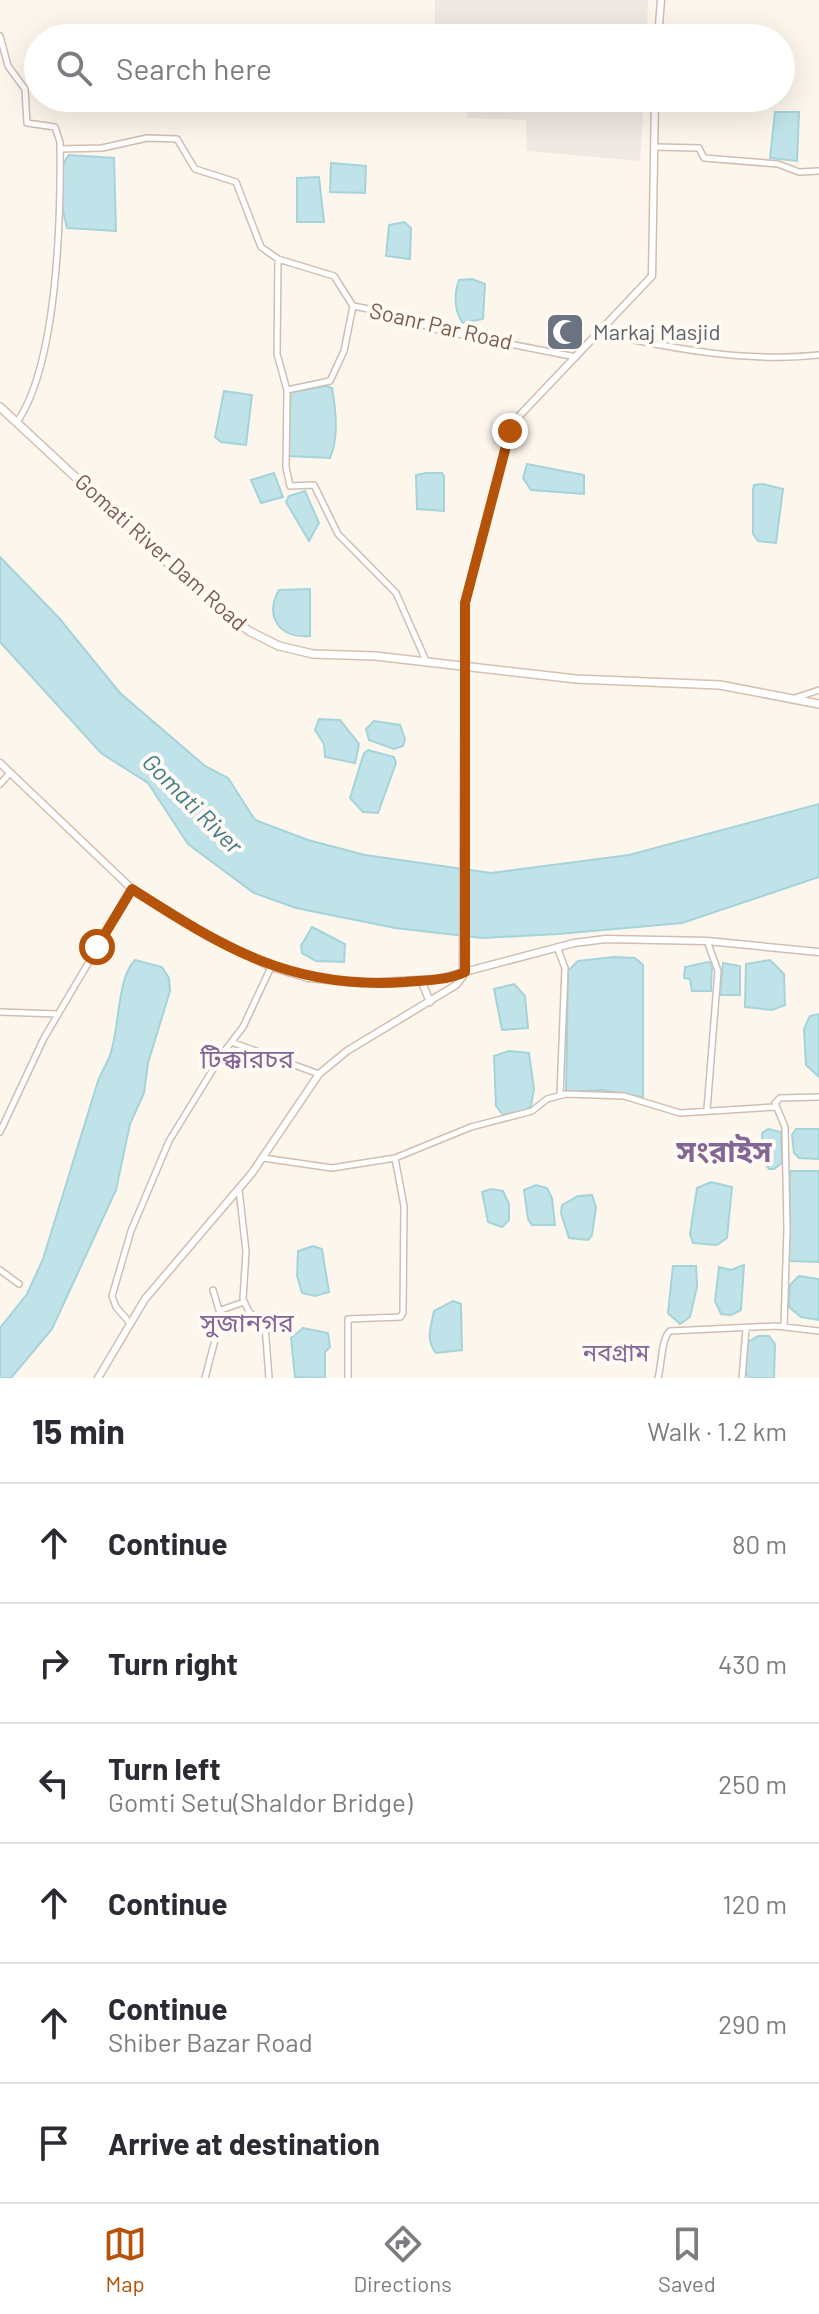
<!DOCTYPE html>
<html lang="en">
<head>
<meta charset="utf-8">
<style>
  :root { --surface:#fff; --page:#f7f7f7; --text:#2b2b33; --muted:#7c7c81; --line:#e1e1e2; --accent:#b45309 }
  body { margin:0; font-family:Barlow,"Noto Sans Bengali",sans-serif; background:var(--page); color:var(--text) }
  .stop { position:absolute; width:24px; height:24px; margin:-18px; border:6px solid #b45309; border-radius:50%; background:#fff }
  .stop.end { background:#b45309; border-color:#fff; box-shadow:0 2px 8px #0008 }
  .list { margin:0; padding:0; list-style:none }
  h2 { display:flex; justify-content:space-between; align-items:center; height:104px; margin:0; padding:0 32px; font-size:34px }
  h2 small { font-size:26px; font-weight:400; color:var(--muted) }
  .list li { display:grid; grid-template-columns:52px 1fr auto; gap:24px; align-items:center; box-sizing:border-box; height:120px; padding:0 32px; border-top:2px solid var(--line) }
  .list b { display:block; font-size:30px; white-space:nowrap }
  .list p { margin:0; font-size:26px; white-space:nowrap; color:var(--muted) }
  .list em { font-size:26px; font-style:normal; color:var(--muted) }
  .icon { flex:none; width:44px; height:44px; fill:none; stroke:currentColor; stroke-width:2; stroke-linecap:round; stroke-linejoin:round }
  .map { position:relative; flex:none; width:819px; height:1378px; overflow:hidden }
  .search { position:absolute; background:var(--surface); box-shadow:0 8px 32px #0002; left:24px; right:24px; top:24px; height:88px; display:flex; align-items:center; gap:20px; box-sizing:border-box; padding:0 28px; border-radius:44px; color:var(--muted); font-size:30px }
  .sheet { height:824px; background:var(--surface) }
  nav { display:flex; justify-content:space-around; align-items:center; box-sizing:border-box; height:112px; border-top:2px solid var(--line); background:var(--surface); font-size:22px; color:var(--muted) }
  nav a { display:grid; justify-items:center; gap:4px }
  nav .on { color:var(--accent) }
  .map>svg:first-child { display:block }
  .industrial { fill:#efe9e4 }
  .water { fill:#bfe3e8; stroke:#a5d3da; stroke-width:2 }
  .lines { fill:none; stroke-linecap:round; stroke-linejoin:round }
  .minor-casing { stroke:#d1beb0; stroke-width:8 }
  .tertiary-casing { stroke:#d1beb0; stroke-width:9 }
  .secondary-casing { stroke:#d6c0b0; stroke-width:10 }
  .minor { stroke:#fff; stroke-width:5 }
  .tertiary { stroke:#fff; stroke-width:6 }
  .secondary { stroke:#fff; stroke-width:7 }
  .route { stroke:#b45309; stroke-width:10 }
  .labels { text-anchor:middle; stroke-width:8; stroke-linejoin:round; paint-order:stroke }
  .street-label { font-size:22px; fill:#7a5c4d; stroke:#fffaf3 }
  .worship-label { font-size:22px; fill:#5b616d; stroke:#fffaf3; text-anchor:start }
  .water-label { font-size:24px; font-style:italic; fill:#437c86; stroke:#fffaf3 }
  .neighbourhood-label { font-size:24px; fill:#846695; stroke:#fffaf3 }
  .quarter-label { font-size:26px; fill:#846695; stroke:#fffaf3 }
  .district-label { font-size:30px; font-weight:bold; fill:#846695; stroke:#fffaf3 }
</style>
</head>
<body>
<div class="map">
<svg width="819" height="1378" viewBox="0 0 819 1378">
  <rect width="100%" height="100%" fill="#fdf6ec"/>
  <path class="industrial" d="M435 0H648L647 38H435Z
    M435 98H644L640 161 527 151 526 120 467 118 468 106 435 103Z"/>
  <path class="water" d="M775 112H799L797 161 770 158Z
    M69 155 114 158 116 231 67 228C62 209 55 170 69 155Z
    M331 163 366 166 365 193 330 192Z
    M319 177 324 222H297V178Z
    M404 222 411 228 410 259 386 256 389 225Z
    M472 279 485 284 483 319 463 323C454 312 454 293 459 280Z
    M326 386 332 388C336 410 339 438 330 458L288 456 291 392Z
    M224 391 252 395 246 445 221 442 215 437Z
    M527 464 584 475V494L531 490 523 478Z
    M274 473 283 497 261 503 251 480Z
    M426 473H442L444 476V511L417 509 416 475Z
    M763 484 783 489 776 543 758 541 753 534V489L754 485Z
    M305 491 319 523 309 541 286 502 289 496Z
    M0 557 59 618 120 693 205 766 228 778 255 820 308 840 365 855 491 873 629 855 819 804V877L682 923 558 934 482 938 395 928 296 908 254 893 188 844 148 783 101 753 0 642Z
    M310 589V636C280 639 264 617 279 590Z
    M319 719 340 720 359 744 355 763 325 757 324 744 315 730Z
    M374 721 400 725 405 739 403 746 394 749 369 740 366 729Z
    M368 750 394 757 396 763 378 813 363 812 350 798 364 753Z
    M312 927 345 944 344 962 316 961 302 953 301 946Z
    M614 957 635 958 643 965V1097L601 1090 566 1092 568 971 578 961Z
    M135 960 162 967 169 978 170 991 148 1063 144 1093 130 1124 116 1190 52 1329 11 1378H0V1328L27 1294 43 1259 98 1081C101 1073 106 1065 109 1058 120 1032 116 979 135 960Z
    M770 960 784 974 785 1005 772 1010 745 1007 746 964Z
    M708 962 712 964 711 991H692L690 979 684 978 685 967Z
    M723 963 740 966V995H720Z
    M514 984 525 996 528 1028 502 1030 494 989Z
    M819 1014V1077L806 1065 804 1029 810 1016Z
    M509 1051 529 1053 534 1089 531 1106 526 1110 503 1115 496 1106 494 1056Z
    M768 1129 781 1132 782 1163 774 1169H769L763 1161 762 1133Z
    M796 1129H819V1159L799 1158 794 1153 792 1135Z
    M790 1171H819V1262L789 1261Z
    M711 1182 732 1187 727 1238 717 1245 693 1243 690 1234 697 1188Z
    M536 1185 547 1188 552 1198 555 1225H532L528 1219 524 1190Z
    M491 1189 503 1191 509 1204V1220L502 1227 488 1222 482 1192Z
    M592 1195 596 1207 592 1235 588 1240 569 1238 561 1213 562 1205 578 1196Z
    M313 1246 322 1249 329 1292 315 1296 302 1293 297 1276 298 1251Z
    M744 1265 741 1310 731 1315 721 1314 715 1301 719 1267 731 1270Z
    M673 1266H696L697 1287 690 1317 680 1324 668 1313Z
    M799 1276 819 1279V1320L801 1317 789 1307 790 1285Z
    M453 1301 461 1304 462 1350 436 1353C425 1339 431 1327 434 1311Z
    M303 1328 328 1333 330 1347 325 1352V1378L295 1377 291 1338Z
    M758 1336H769L775 1344 774 1378H749L745 1372 748 1342Z"/>
  <g class="lines">
    <g class="minor-casing">
      <path id="minor" d="M0 36 8 66 25 89 27 123 55 127 60 142C61 214 58 363 17 422
        M654 147 699 148 704 158 778 164 799 172 819 171
        M60 149 102 148 147 138 177 139 195 169 236 182 261 247 278 259 334 276 353 306
        M278 259 277 354 287 390 286 467 290 486 314 485 338 534 396 593 427 663
        M353 306 384 312 438 330 576 357
        M600 333C671 348 746 363 819 355
        M287 390 330 381 344 351 353 306
        M795 698 819 690
        M0 784 10 773
        M707 941 718 971 707 1110
        M557 947 565 968 560 1095
        M0 1012 58 1014
        M234 1043 319 1074
        M0 1132 44 1038 132 889
        M263 1158 332 1168 395 1158 471 1127 532 1111 547 1099 566 1094 624 1096 680 1113 775 1107
        M239 1190 246 1251 243 1299 249 1312 265 1325 269 1378
        M0 1270 19 1284
        M221 1310 244 1302
        M129 1322 116 1307 112 1296 131 1231 169 1141 223 1053 243 1027 271 967
        M784 1326 787 1229 785 1127 775 1103 780 1098 819 1097
        M205 1378 221 1317 213 1290
        M348 1378V1319L400 1317 403 1313 404 1206 395 1158
        M658 1378C662 1364 661 1339 670 1331L776 1326 819 1331
        M742 1378 746 1329"/>
    </g>
    <g class="tertiary-casing">
      <path id="tertiary" d="M658 38 661 0
        M0 763 132 889 206 934 271 967 308 978 360 983 438 979 574 943 606 939 707 941 819 952
        M421 980 430 1002
        M98 1378 145 1299 252 1173 319 1074 347 1051 456 985 463 976 465 603 508 437 521 414 652 276 655 98"/>
    </g>
    <g class="secondary-casing">
      <path id="secondary" d="M0 407 200 593 249 631 279 646 313 654 375 656 576 679 720 685 819 704"/>
    </g>
    <use href="#minor" class="minor"/>
    <use href="#tertiary" class="tertiary"/>
    <use href="#secondary" class="secondary"/>
  </g>
  <g class="lines">
    <path class="route" d="M97 947 132 889C224 948 292 990 405 982 425 980 446 981 465 972V603L510 431"/>
  </g>
  <defs>
    <g id="mosque-square" transform="scale(2)"><rect x="-9" y="-9" width="18" height="18" rx="4" fill="#6b7280" stroke="#fffaf3"/><path d="M3.5-4.9A6 6 0 1 0 3.5 4.9A5 5 0 1 1 3.5-4.9Z" fill="#fff"/></g>
  </defs>
  <g fill-rule="evenodd">
    <use href="#mosque-square" x="565" y="332"/>
  </g>
  <g class="labels">
    <g class="street-label">
      <text transform="translate(441 326) rotate(13)" y="8">Soanr Par Road</text>
      <text transform="translate(161 552) rotate(42)" y="8">Gomati River Dam Road</text>
    </g>
    <g class="worship-label">
      <text x="593" y="340">Markaj Masjid</text>
    </g>
    <g class="water-label">
      <text transform="translate(192 804) rotate(45)" y="8">Gomati River</text>
    </g>
    <g class="neighbourhood-label">
      <text x="616" y="1361">নবগ্ৰাম</text>
    </g>
    <g class="quarter-label">
      <text x="247" y="1068">টিক্কারচর</text>
      <text x="247" y="1332">সুজানগর</text>
    </g>
    <g class="district-label">
      <text x="724" y="1162">সংরাইস</text>
    </g>
  </g>
</svg>
<div class="stop" style="left:97px;top:947px"></div>
<div class="stop end" style="left:510px;top:431px"></div>
<div class="search"><svg class="icon" aria-label="search" viewBox="0 0 24 24"><circle cx="10" cy="10" r="6"/><path d="M15 15l6 6"/></svg>Search here</div>
</div>
<section class="sheet">
<h2>15 min<small>Walk · 1.2 km</small></h2>
<ul class="list">
<li><svg class="icon" aria-label="ahead" viewBox="0 0 24 24"><path d="M12 20V5M6 11l6-6 6 6"/></svg><div><b>Continue</b></div><em>80 m</em></li>
<li><svg class="icon" aria-label="right" viewBox="0 0 24 24"><path d="M7 20v-9h11M14 6l5 5-5 5"/></svg><div><b>Turn right</b></div><em>430 m</em></li>
<li><svg class="icon" aria-label="left" viewBox="0 0 24 24"><path d="M17 20v-9H6M10 6l-5 5 5 5"/></svg><div><b>Turn left</b><p>Gomti Setu(Shaldor Bridge)</p></div><em>250 m</em></li>
<li><svg class="icon" aria-label="ahead" viewBox="0 0 24 24"><path d="M12 20V5M6 11l6-6 6 6"/></svg><div><b>Continue</b></div><em>120 m</em></li>
<li><svg class="icon" aria-label="ahead" viewBox="0 0 24 24"><path d="M12 20V5M6 11l6-6 6 6"/></svg><div><b>Continue</b><p>Shiber Bazar Road</p></div><em>290 m</em></li>
<li><svg class="icon" aria-label="arrive" viewBox="0 0 24 24"><path d="M6 21V4h12l-3 4 3 4H6"/></svg><div><b>Arrive at destination</b></div></li>
</ul>
</section>
<nav>
<a class="on"><svg class="icon" aria-label="map" viewBox="0 0 24 24"><path d="M3 6l6-2 6 2 6-2v14l-6 2-6-2-6 2zM9 4v14M15 6v14"/></svg>Map</a>
<a><svg class="icon" aria-label="directions" viewBox="0 0 24 24"><path d="M12 3l9 9-9 9-9-9zM9 14v-3h6M13 9l2 2-2 2"/></svg>Directions</a>
<a><svg class="icon" aria-label="saved" viewBox="0 0 24 24"><path d="M7 4h10v16l-5-4-5 4z"/></svg>Saved</a>
</nav>
</body>
</html>
